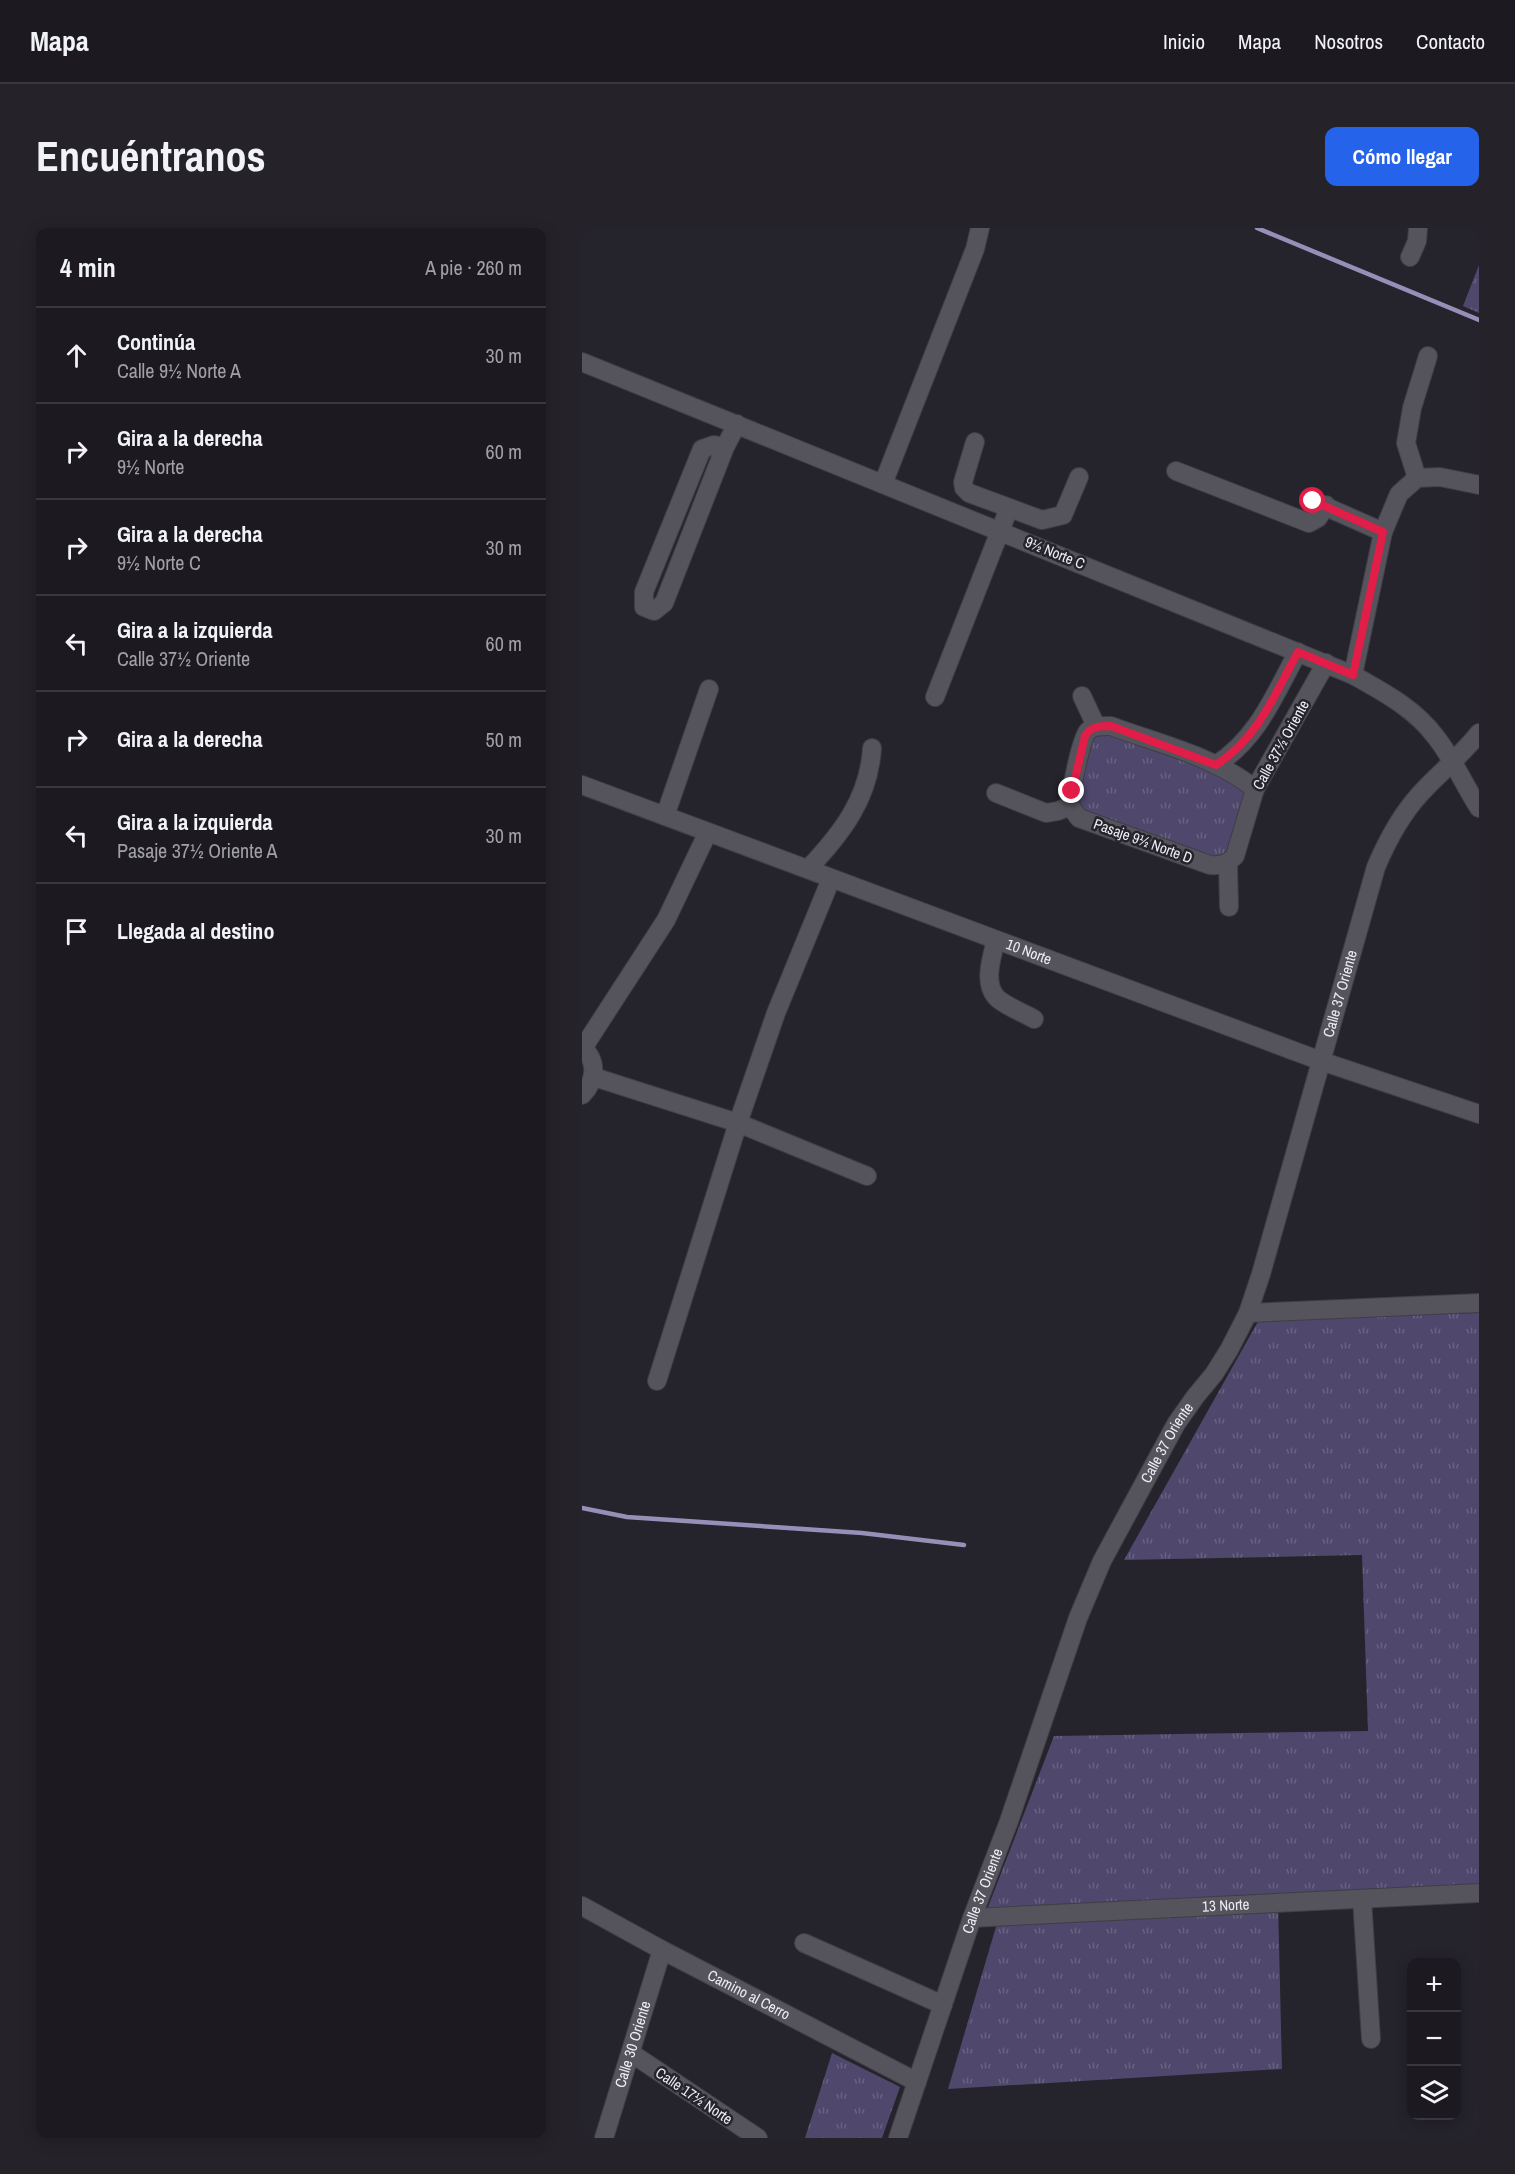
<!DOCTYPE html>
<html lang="es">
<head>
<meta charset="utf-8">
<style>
  :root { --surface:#1c1a20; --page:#252329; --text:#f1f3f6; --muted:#a0a1a5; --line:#3a383e; --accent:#2563eb }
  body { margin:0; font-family:"Archivo Narrow",sans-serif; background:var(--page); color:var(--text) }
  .controls { position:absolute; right:18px; bottom:18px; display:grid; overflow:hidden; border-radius:12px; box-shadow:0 3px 15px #0003 }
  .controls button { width:54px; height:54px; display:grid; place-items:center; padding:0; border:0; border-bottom:2px solid var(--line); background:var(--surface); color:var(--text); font:30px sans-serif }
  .stop { position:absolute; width:18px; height:18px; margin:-14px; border:4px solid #e11d48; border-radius:50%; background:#fff }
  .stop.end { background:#e11d48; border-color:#fff; box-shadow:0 2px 6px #0008 }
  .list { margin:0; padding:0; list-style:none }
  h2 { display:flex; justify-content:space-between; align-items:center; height:78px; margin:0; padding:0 24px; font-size:26px }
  h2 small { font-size:20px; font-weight:400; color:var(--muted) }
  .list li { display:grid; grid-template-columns:39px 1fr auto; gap:18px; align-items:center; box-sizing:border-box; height:96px; padding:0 24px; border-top:2px solid var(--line) }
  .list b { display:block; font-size:22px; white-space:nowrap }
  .list p { margin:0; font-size:20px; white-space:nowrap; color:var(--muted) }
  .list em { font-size:20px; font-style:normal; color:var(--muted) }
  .icon { flex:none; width:33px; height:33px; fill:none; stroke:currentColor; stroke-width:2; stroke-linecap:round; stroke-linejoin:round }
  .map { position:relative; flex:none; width:897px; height:1910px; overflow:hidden; border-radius:12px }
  header { display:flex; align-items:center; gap:36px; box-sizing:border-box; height:84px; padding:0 30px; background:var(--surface); border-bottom:2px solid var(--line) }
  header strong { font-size:28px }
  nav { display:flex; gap:33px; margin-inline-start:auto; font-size:21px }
  .intro { display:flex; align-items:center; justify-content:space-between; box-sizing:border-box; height:144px; padding:0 36px }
  h1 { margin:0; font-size:42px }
  .button { padding:15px 27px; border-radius:12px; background:var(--accent); color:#fff; font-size:21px; font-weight:700 }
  main { display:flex; gap:36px; padding:0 36px }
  aside { flex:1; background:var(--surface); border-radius:12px; box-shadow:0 3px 15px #0003 }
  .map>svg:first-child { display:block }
  .grass { fill:url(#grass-tufts) }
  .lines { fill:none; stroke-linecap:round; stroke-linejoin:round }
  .stream { stroke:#988fb9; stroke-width:4.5 }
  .minor-casing { stroke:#3f3e45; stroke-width:20 }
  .minor { stroke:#55545d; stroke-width:18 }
  .route { stroke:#e11d48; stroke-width:8 }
  .labels { text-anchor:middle; stroke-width:5; stroke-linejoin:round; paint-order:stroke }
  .street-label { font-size:15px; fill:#edecf1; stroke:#25232b }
</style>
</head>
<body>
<header>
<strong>Mapa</strong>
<nav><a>Inicio</a><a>Mapa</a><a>Nosotros</a><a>Contacto</a></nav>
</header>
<div class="intro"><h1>Encuéntranos</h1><a class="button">Cómo llegar</a></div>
<main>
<aside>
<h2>4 min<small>A pie · 260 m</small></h2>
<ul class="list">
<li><svg class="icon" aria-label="ahead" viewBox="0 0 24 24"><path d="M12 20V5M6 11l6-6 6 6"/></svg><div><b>Continúa</b><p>Calle 9½ Norte A</p></div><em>30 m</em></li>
<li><svg class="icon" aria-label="right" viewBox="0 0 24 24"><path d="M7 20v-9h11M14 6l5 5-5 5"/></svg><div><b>Gira a la derecha</b><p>9½ Norte</p></div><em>60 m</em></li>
<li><svg class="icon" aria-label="right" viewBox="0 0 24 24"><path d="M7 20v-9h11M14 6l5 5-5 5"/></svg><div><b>Gira a la derecha</b><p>9½ Norte C</p></div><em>30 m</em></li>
<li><svg class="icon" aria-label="left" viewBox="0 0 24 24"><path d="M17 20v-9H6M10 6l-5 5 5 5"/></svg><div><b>Gira a la izquierda</b><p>Calle 37½ Oriente</p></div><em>60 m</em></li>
<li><svg class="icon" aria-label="right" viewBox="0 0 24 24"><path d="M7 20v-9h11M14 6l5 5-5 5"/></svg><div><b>Gira a la derecha</b></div><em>50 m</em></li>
<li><svg class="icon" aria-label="left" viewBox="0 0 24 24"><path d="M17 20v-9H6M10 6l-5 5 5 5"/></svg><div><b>Gira a la izquierda</b><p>Pasaje 37½ Oriente A</p></div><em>30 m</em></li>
<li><svg class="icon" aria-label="arrive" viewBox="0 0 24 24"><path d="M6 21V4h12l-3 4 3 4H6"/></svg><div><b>Llegada al destino</b></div></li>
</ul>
</aside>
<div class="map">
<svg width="897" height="1910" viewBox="0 0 897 1910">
  <defs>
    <pattern id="grass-tufts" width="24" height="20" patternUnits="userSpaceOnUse" patternTransform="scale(1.5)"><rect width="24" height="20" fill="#4f476c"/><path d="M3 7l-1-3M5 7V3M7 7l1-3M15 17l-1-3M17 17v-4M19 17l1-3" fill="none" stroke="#696281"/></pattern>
  </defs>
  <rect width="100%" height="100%" fill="#25232b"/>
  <path class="grass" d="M897 37V85L881 78Z
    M520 498 673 561 646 635 497 590 488 570 503 508Z
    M897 1085V1657L404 1684 472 1508 786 1503 780 1327 542 1332 678 1090Z
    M696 1673 700 1841 366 1861 416 1692Z
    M250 1825 318 1859 300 1910H223Z"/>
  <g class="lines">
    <path class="stream" d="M675 0 897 92
      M0 1280 45 1289 280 1305 382 1317"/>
    <g class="minor-casing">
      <g id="minor">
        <path d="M828 29 835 13 836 0"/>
        <path d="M0 134 771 447C801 464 832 480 853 508 871 530 882 557 897 580"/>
        <path d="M393 214 381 254 382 260 387 265 460 292 481 287 497 249"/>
        <path d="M143 219 132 217 120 221 62 364V379L72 383 82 375 143 219 155 196"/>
        <path d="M594 243 727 295 736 290 744 277"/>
        <path d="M835 250 824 215 830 180 846 128"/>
        <path d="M301 256 393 21 398 0"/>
        <path d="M731 273 801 304"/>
        <path d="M771 447 801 304 817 266 835 250 858 249 897 257"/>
        <path d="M500 468 514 498"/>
        <path d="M353 469 427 280"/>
        <path d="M634 537C677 509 692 467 716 424"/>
        <path id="s1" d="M0 557 739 833 897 886"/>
        <path d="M414 565 464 585 476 583 488 578 497 590 628 637C639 638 645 636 653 628L673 561 744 435"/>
        <path d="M488 578C488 566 499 510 506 503 512 497 521 498 529 498 577 516 632 528 673 561"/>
        <path d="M83 588 127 461"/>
        <path d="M646 635 647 679"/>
        <path d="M226 641C259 606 287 571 290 520"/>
        <path d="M414 712C410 729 401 754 414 769 421 777 442 785 452 791"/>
        <path d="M0 819C16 833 14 853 0 867"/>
        <path d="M1 820 84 692 126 604"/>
        <path d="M12 849 156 895 285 948"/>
        <path d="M666 1085 897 1075"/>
        <path d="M75 1153 156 895 194 785 249 651"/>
        <path d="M780 1671 789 1811"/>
        <path id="s2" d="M0 1678 80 1722 335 1854"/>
        <path id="s3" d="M390 1690 897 1665"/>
        <path d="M222 1715 361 1777"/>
        <path d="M49 1825 176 1910"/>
        <path id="s4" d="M22 1910 80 1722"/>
        <path id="s5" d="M316 1910 390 1690 427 1593 496 1390 520 1333 594 1196 613 1169 632 1146 647 1122 666 1085 679 1046 794 639C805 613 818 588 838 566 857 545 879 528 897 505"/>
      </g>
    </g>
    <use href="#minor" class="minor"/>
  </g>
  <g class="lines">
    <path class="route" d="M490 563 503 508C509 498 518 498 529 498L634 537C677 509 692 467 716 424L771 447 801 304 731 273"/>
  </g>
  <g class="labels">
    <g class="street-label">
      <text transform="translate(473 325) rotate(22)" y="5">9½ Norte C</text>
      <text transform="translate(699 517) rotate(-61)" y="5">Calle 37½ Oriente</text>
      <text transform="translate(561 613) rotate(20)" y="5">Pasaje 9½ Norte D</text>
      <text dy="5" stroke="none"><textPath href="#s1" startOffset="477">10 Norte</textPath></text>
      <text dy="5" stroke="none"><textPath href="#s5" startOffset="1233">Calle 37 Oriente</textPath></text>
      <text dy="5" stroke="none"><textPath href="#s5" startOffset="747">Calle 37 Oriente</textPath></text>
      <text dy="5" stroke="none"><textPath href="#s5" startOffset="261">Calle 37 Oriente</textPath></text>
      <text dy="5" stroke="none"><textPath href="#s3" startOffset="254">13 Norte</textPath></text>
      <text dy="5" stroke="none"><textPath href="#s2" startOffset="189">Camino al Cerro</textPath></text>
      <text dy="5" stroke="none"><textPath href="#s4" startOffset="98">Calle 30 Oriente</textPath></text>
      <text transform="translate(112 1868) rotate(34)" y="5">Calle 17½ Norte</text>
    </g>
  </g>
</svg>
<div class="controls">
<button>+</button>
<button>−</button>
<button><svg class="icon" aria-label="layers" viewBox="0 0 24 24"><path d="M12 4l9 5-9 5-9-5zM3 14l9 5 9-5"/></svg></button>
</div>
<div class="stop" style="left:731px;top:273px"></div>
<div class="stop end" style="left:490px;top:563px"></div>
</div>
</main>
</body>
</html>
